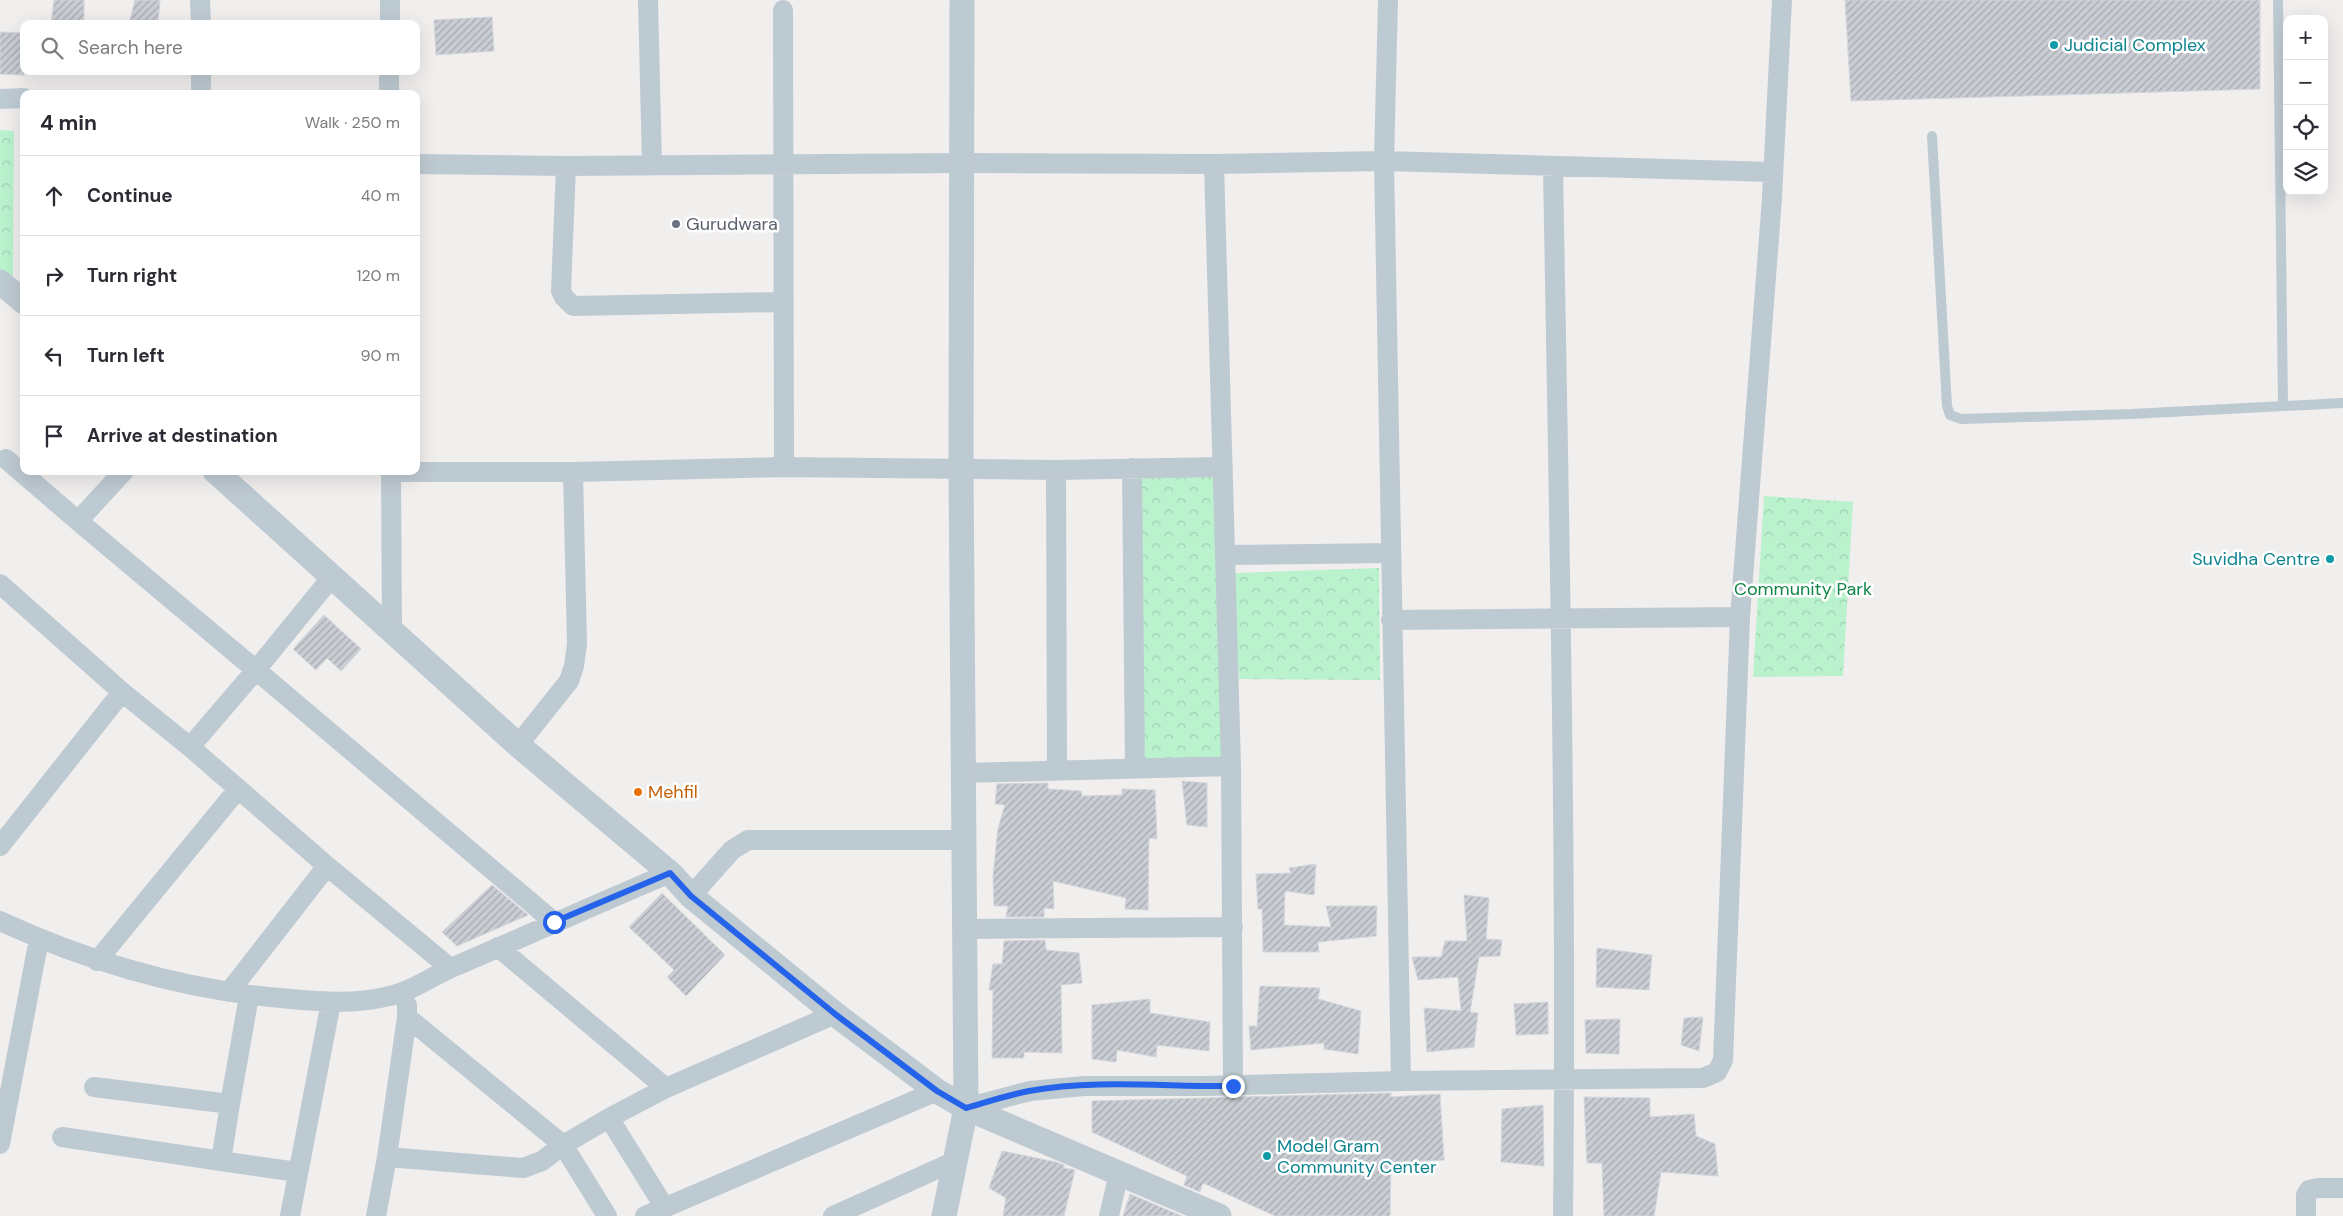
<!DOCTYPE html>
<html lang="en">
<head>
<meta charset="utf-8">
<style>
  :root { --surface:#fff; --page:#f7f7f7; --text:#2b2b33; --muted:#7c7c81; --line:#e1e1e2 }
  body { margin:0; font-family:"DM Sans",sans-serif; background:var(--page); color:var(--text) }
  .controls { position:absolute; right:15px; top:15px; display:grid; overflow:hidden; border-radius:10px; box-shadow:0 5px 20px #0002 }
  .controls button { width:45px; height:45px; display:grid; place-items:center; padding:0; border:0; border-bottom:1px solid var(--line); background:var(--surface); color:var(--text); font:25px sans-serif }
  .stop { position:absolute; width:15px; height:15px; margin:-11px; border:4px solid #2563eb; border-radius:50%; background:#fff }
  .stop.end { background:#2563eb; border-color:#fff; box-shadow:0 1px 5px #0008 }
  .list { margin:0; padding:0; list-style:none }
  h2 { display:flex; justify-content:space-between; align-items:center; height:65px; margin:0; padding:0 20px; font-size:21px }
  h2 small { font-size:16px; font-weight:400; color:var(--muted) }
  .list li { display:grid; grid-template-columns:32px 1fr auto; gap:15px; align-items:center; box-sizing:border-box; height:80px; padding:0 20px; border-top:1px solid var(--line) }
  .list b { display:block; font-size:19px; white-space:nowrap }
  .list em { font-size:16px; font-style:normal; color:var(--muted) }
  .icon { flex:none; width:28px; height:28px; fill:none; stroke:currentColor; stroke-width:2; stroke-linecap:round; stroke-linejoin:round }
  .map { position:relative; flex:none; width:2343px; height:1216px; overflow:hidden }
  .search { position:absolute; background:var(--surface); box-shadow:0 5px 20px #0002; left:20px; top:20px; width:400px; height:55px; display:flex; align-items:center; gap:12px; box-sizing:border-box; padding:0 18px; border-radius:10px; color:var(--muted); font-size:19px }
  .panel { position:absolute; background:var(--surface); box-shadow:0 5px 20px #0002; left:20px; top:90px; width:400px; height:385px; border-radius:10px }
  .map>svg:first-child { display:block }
  .forest { fill:url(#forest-crowns) }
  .building { fill:url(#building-hatch); stroke:#d2d5db }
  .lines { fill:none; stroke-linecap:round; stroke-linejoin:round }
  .service { stroke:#becad2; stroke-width:10 }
  .minor { stroke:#becad2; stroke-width:20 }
  .tertiary { stroke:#becad2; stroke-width:25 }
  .route { stroke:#2563eb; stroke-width:6 }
  .culture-dot { fill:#0f9aa8; stroke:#fff; stroke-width:2 }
  .worship-dot { fill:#6b7280; stroke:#fff; stroke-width:2 }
  .food-dot { fill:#e8710a; stroke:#fff; stroke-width:2 }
  .labels { text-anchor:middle; stroke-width:5; stroke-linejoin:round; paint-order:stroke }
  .culture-label { font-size:18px; fill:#0d838f; stroke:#fff; text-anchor:start }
  .worship-label { font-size:18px; fill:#5b616d; stroke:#fff; text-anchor:start }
  .park-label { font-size:18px; fill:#108546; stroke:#fff }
  .food-label { font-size:18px; fill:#c56008; stroke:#fff; text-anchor:start }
</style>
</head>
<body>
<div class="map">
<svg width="2343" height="1216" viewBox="0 0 2343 1216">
  <defs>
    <pattern id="forest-crowns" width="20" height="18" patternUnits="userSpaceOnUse" patternTransform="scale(1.25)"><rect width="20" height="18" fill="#b9f2cd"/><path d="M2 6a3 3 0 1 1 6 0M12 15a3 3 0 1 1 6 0" fill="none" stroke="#a0d1b2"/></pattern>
    <pattern id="building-hatch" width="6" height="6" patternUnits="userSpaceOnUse" patternTransform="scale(1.25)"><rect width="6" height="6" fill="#caced4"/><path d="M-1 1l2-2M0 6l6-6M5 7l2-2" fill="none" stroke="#a6aaaf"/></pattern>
  </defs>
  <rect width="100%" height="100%" fill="#f1eeee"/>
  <path class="forest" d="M0 130 14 131 13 281 0 270Z
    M1220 474 1225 760 1145 761 1134 475Z
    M1764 496 1853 502 1843 676 1753 677Z
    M1379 568 1380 680 1239 679 1233 573Z"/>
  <path class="building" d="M54 0H84V24H51Z
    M135 0H160L158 24H129Z
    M1845 0H2260V89L1851 101Z
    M492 17 494 51 436 55 434 20Z
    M0 32 24 33V75L0 74Z
    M324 615 361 649 341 671 327 658 316 670 293 649Z
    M1182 781 1207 783V827L1187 825Z
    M1048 783V789L1081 791 1082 796 1122 795V789L1155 790 1157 839 1149 838 1148 910 1125 909 1126 898 1053 881 1054 909 1044 908V917H1006L1008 906H994L993 876 998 828 1005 805 995 804 997 784Z
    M1316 864 1314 895 1285 891 1284 925 1331 927 1326 906H1377L1376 936 1318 942 1319 952H1263L1262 909H1258L1256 874 1291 873 1289 868Z
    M492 885 528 915 457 946 442 932Z
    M662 893 725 955 686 996 667 977 674 970 629 927Z
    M1464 895 1489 898 1486 939 1502 940 1500 956 1479 957 1470 1012 1478 1013 1474 1047 1427 1052 1424 1008 1461 1011 1458 977 1418 980 1412 957H1441L1445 941H1467Z
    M1045 940 1046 950 1079 953 1082 983 1061 985 1062 1053 1024 1052V1058H992L993 990H989L993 964H1002L1004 941Z
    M1597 948 1652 955 1649 990 1596 987Z
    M1260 986 1320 988 1318 999 1361 1011 1358 1054 1324 1049V1043L1251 1050 1249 1026H1257Z
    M1150 999V1013L1210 1022 1209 1051 1157 1045 1156 1057 1117 1050 1116 1062 1092 1059V1005Z
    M1548 1002V1034L1516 1035 1514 1004Z
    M1703 1017 1699 1051 1681 1045 1684 1018Z
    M1620 1019 1619 1054 1586 1053 1585 1020Z
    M1391 1093V1097L1440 1094 1444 1160 1391 1163 1390 1216H1275L1203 1183 1200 1192 1184 1185 1187 1176 1092 1132V1101Z
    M1584 1097 1650 1098V1117L1694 1114 1696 1136 1715 1144 1718 1176 1661 1172 1654 1216H1604L1602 1163H1587Z
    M1543 1105 1544 1166 1501 1162 1502 1109Z
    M1002 1151 1056 1162 1064 1165V1168L1075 1170 1064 1216H1003L1006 1198 989 1188Z
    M1130 1194 1182 1216H1123Z"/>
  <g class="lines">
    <path class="service" d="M2278 0 2283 406
      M1932 136 1947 406 1950 415 1961 419 2132 414 2343 403"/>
    <path class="minor" d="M200 0 201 24
      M648 0 652 165
      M1388 0 1384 161 1401 1081
      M783 10 784 467
      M390 24V0
      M201 71V94
      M389 94V71
      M0 99 24 98
      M416 164 566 166 963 163 1214 164 1384 161 1773 172
      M1214 164 1231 766 1233 1085
      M566 166 561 291 564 297 573 306 783 302
      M1553 167C1559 517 1567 866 1563 1216
      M6 459 78 521
      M1132 468 1135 768
      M1056 470 1057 770
      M124 471 78 521 256 670 331 578
      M391 471 392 633
      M391 472H573L784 467 1056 470 1223 467
      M1226 555 1390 553
      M0 584 122 692 190 747 256 670 554 922
      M1391 620 1740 617 1772 198 1782 0
      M518 745 569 681 574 666 577 644 573 472
      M190 747 327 866 450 968
      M965 773 1231 766
      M0 846 122 692
      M691 896 732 850 748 840H964
      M0 921C93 964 188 991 291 999 322 1002 354 1004 385 997 412 992 433 975 458 965 528 935 599 903 670 873
      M965 929 1233 927
      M498 947 666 1088
      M97 961 238 789
      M229 992 327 866
      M407 1017 563 1145 609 1118
      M94 1087 230 1104 249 996
      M966 1108 1030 1091 1084 1086H1205L1401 1081 1703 1078 1717 1072 1723 1060 1740 617
      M62 1137 221 1161 230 1104
      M0 1144 39 939
      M387 1157 523 1168 542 1161 563 1145 607 1216
      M221 1161 297 1172
      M665 1208 609 1118 666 1088 835 1014
      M290 1216 331 1002
      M376 1216 387 1157 407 1017V1005
      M645 1216 937 1091
      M833 1216 955 1161
      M1109 1216 1119 1173
      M2306 1216V1195L2309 1190 2318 1188H2343"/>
    <path class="tertiary" d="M0 282 24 302
      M215 471 518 745 670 873 691 896 835 1014 937 1091 966 1108 1219 1216
      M944 1216 966 1108 961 469 962 0"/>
  </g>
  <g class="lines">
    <path class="route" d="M554 922 670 873 691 896 835 1014 937 1091 966 1108C987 1102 1008 1095 1029 1091 1096 1079 1166 1087 1233 1086"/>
  </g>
  <g class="culture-dot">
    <circle cx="2054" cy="45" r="5"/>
    <circle cx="2330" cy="559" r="5"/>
    <circle cx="1267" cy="1156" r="5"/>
  </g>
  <circle class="worship-dot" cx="676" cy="224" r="5"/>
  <circle class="food-dot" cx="638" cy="792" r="5"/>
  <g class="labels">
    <g class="culture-label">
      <text x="2064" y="51">Judicial Complex</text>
      <text x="2320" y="565" text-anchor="end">Suvidha Centre</text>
      <text x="1277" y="1152">Model Gram<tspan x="1277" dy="21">Community Center</tspan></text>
    </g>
    <g class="worship-label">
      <text x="686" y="230">Gurudwara</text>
    </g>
    <g class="park-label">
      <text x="1803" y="595">Community Park</text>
    </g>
    <g class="food-label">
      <text x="648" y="798">Mehfil</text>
    </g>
  </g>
</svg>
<div class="controls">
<button>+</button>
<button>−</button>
<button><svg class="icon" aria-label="locate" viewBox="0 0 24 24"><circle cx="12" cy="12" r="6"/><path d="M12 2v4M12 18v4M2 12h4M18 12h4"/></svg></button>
<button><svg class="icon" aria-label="layers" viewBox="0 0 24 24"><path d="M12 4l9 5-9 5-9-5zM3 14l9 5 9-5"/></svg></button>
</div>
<div class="stop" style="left:554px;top:922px"></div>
<div class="stop end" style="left:1233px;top:1086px"></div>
<div class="search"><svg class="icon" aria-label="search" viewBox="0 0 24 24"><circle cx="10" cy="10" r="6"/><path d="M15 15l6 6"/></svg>Search here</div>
<section class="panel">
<h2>4 min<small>Walk · 250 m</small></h2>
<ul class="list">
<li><svg class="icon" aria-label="ahead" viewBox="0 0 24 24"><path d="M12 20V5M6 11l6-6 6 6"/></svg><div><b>Continue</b></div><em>40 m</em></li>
<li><svg class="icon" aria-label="right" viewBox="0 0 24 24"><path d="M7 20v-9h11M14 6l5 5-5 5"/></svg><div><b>Turn right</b></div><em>120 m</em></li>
<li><svg class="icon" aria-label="left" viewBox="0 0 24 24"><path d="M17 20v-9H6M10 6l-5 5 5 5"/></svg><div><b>Turn left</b></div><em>90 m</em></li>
<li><svg class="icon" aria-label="arrive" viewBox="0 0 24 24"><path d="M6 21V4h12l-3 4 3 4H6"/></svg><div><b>Arrive at destination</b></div></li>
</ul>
</section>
</div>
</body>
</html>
